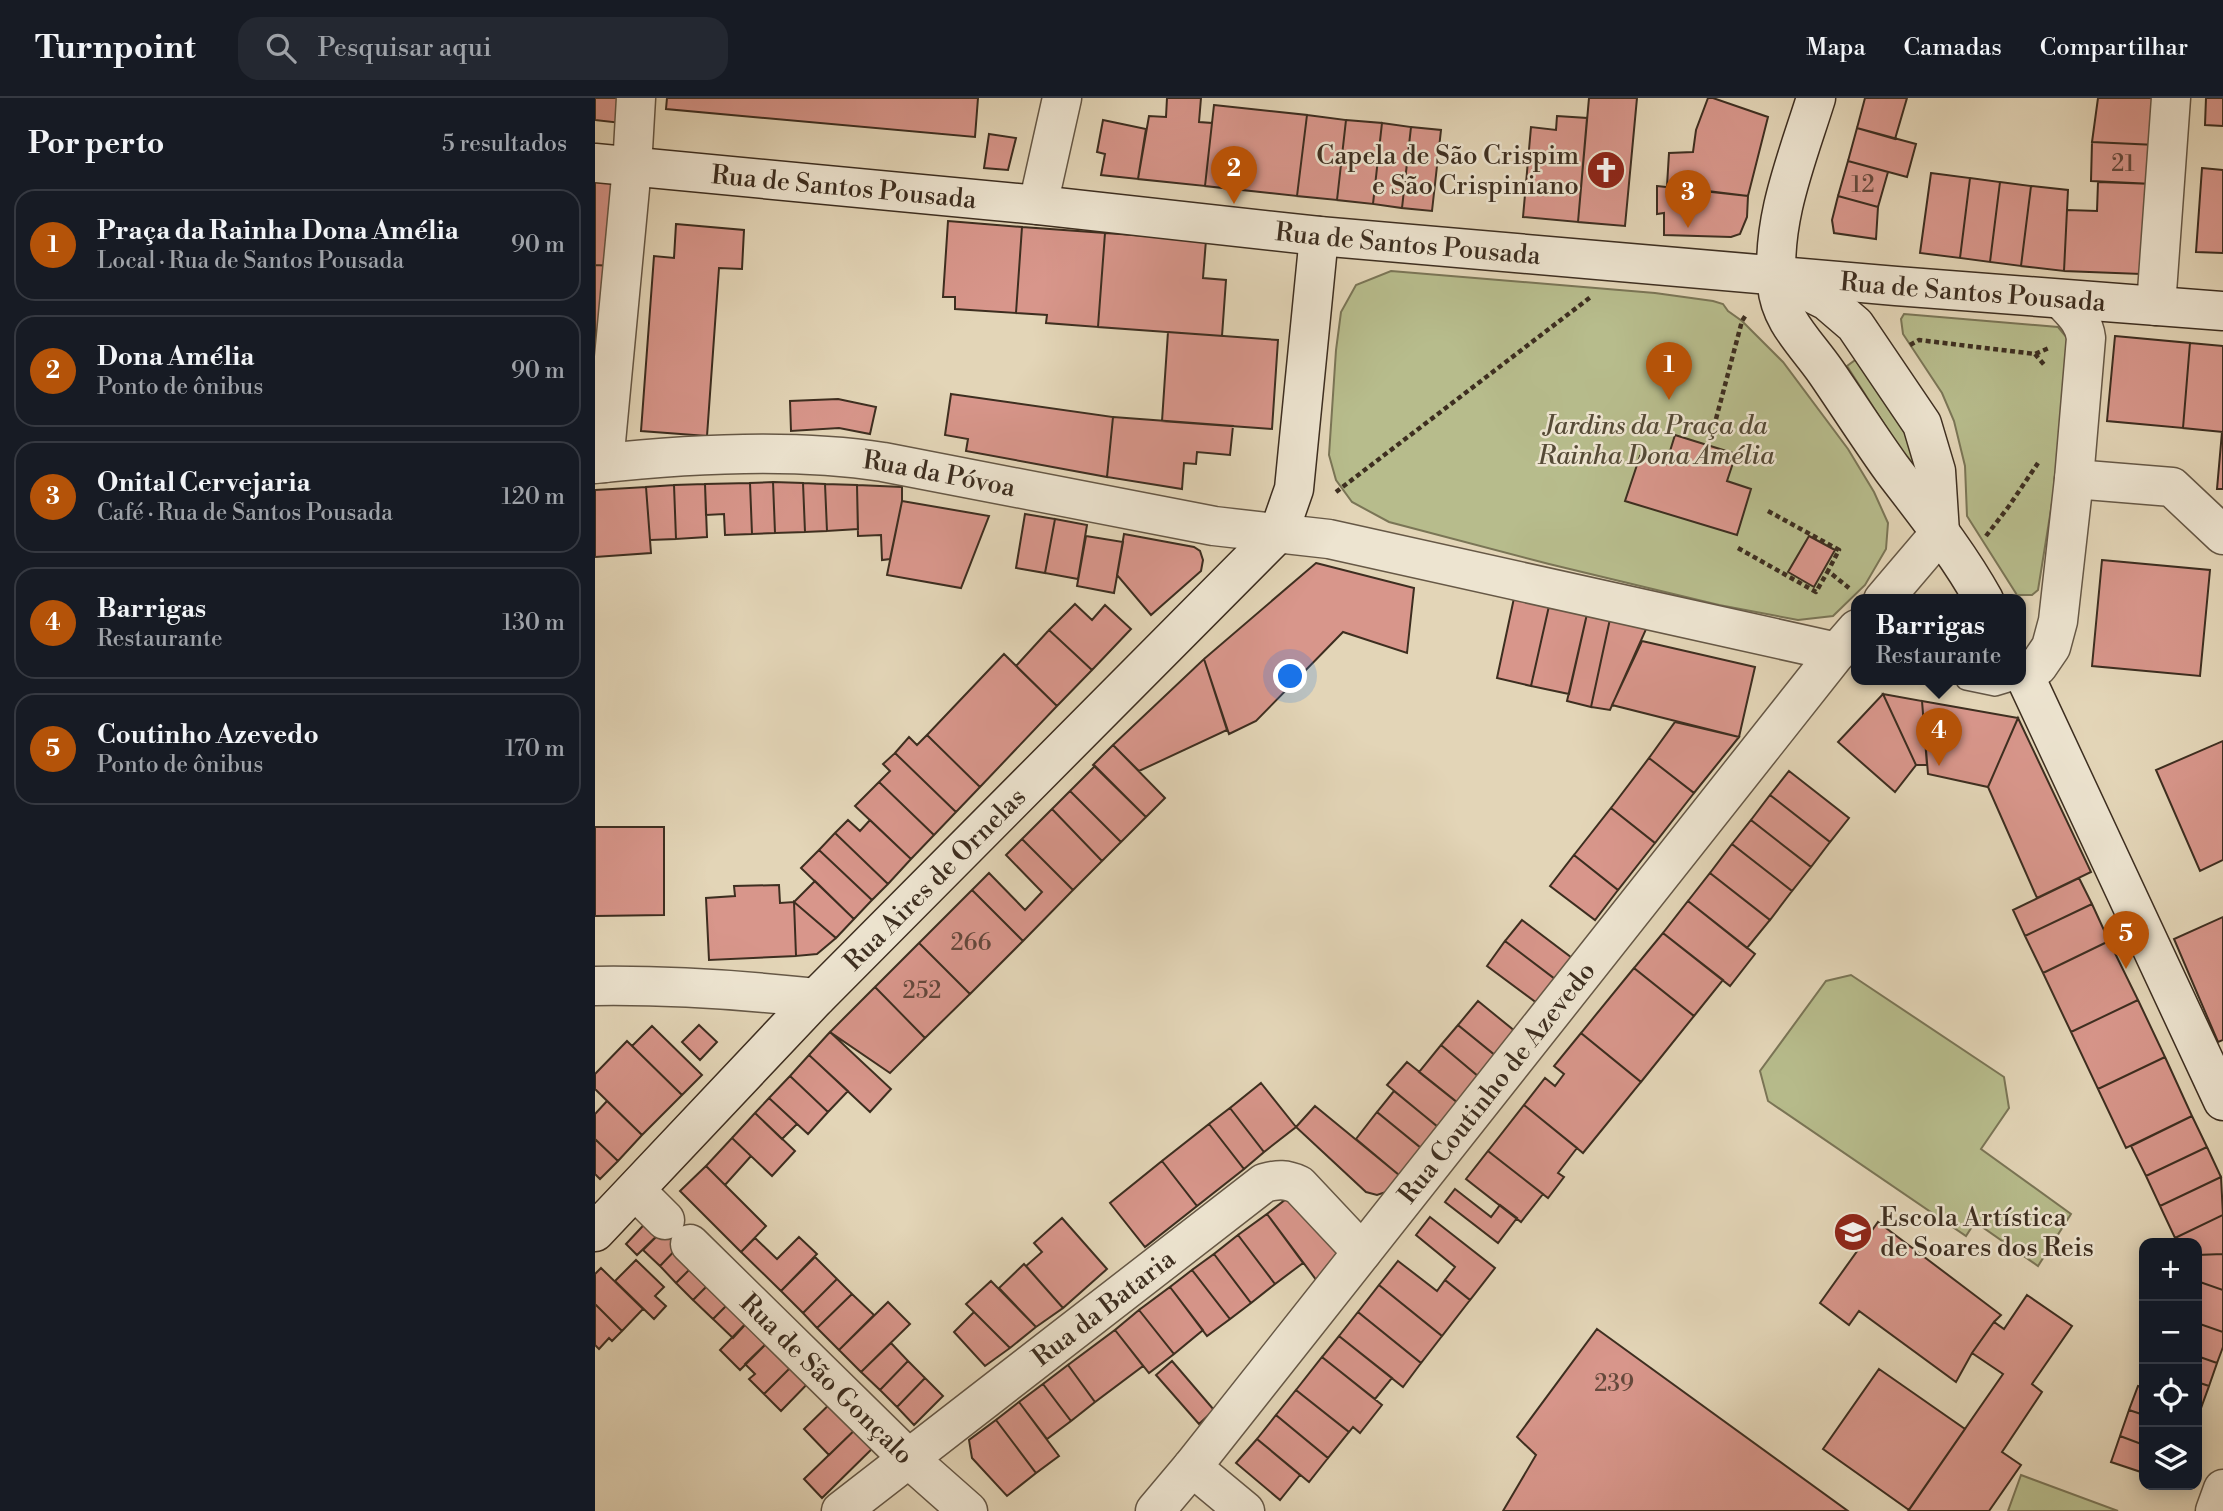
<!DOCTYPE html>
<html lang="pt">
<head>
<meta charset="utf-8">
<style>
  :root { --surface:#171b24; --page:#242831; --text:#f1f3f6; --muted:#9ea1a6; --line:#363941; --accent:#b45309 }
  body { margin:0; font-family:"Libre Bodoni",serif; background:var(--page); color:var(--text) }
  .controls { position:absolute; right:21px; bottom:21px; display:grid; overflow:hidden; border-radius:14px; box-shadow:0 4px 18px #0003 }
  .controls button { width:63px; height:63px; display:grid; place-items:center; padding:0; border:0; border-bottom:2px solid var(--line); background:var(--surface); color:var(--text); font:35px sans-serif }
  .you { position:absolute; left:696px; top:579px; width:24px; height:24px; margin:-18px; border:5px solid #fff; border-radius:50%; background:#1a73e8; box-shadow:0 0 0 10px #1a73e833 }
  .badge { display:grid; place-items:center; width:46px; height:46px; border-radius:50%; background:var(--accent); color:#fff; font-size:23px; font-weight:700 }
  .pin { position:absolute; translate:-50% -58px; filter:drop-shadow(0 2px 4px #0008) }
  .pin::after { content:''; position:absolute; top:37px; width:24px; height:21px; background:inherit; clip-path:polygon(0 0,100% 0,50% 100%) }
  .popup { position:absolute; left:1256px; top:496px; width:175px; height:91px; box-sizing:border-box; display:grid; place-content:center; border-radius:14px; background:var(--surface); filter:drop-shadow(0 2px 5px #0005); font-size:23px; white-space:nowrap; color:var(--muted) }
  .popup b { font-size:26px; color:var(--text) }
  .popup::after { content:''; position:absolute; left:50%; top:100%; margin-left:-14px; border:14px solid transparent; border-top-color:var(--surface) }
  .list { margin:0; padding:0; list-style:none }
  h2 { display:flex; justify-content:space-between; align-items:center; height:91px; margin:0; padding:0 28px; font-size:30px }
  h2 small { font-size:23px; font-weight:400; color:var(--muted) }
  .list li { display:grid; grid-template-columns:46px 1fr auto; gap:21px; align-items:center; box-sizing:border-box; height:112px; margin:0 14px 14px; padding:0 14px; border:2px solid var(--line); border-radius:21px }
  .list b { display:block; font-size:26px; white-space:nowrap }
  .list p { margin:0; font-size:23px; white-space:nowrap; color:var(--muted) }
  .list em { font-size:23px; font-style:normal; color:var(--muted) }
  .icon { flex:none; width:38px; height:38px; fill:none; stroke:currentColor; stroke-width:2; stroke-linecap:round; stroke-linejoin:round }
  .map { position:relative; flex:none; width:1628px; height:1413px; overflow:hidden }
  header { display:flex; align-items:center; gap:42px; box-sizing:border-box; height:98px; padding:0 35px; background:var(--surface); border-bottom:2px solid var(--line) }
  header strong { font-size:33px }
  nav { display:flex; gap:38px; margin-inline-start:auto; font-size:24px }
  .search { width:490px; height:63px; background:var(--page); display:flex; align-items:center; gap:18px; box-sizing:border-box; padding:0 24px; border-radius:21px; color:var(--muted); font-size:26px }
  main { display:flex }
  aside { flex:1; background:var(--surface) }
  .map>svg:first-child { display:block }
  .green { fill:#b7bc8c; stroke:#7a7556; stroke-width:2 }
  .building { fill:#d8968b; stroke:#3d2e20; stroke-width:2 }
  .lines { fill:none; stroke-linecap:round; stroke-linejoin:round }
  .lane-casing { stroke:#665846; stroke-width:22 }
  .street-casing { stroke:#665846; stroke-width:41 }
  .secondary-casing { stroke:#3d2e20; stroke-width:41 }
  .path { stroke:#3d2e20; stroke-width:4.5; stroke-dasharray:5 3.5; stroke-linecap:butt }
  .lane { stroke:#ede4d0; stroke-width:19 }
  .street { stroke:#ede4d0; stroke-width:38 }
  .secondary { stroke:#ede4d0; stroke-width:38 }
  .labels { text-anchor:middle; stroke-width:5; stroke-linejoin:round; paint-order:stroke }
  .number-label { font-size:23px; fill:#64483b }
  .poi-label { font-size:26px; fill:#3d2e20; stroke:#ede4d0; text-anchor:end }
  .street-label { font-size:26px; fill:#3d2e20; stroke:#ede4d0 }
  .park-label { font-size:26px; font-style:italic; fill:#554a36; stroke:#ede4d0 }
</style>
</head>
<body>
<header>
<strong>Turnpoint</strong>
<div class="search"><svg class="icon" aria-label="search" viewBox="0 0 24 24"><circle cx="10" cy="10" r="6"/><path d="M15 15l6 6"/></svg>Pesquisar aqui</div>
<nav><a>Mapa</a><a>Camadas</a><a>Compartilhar</a></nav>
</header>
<main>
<aside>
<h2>Por perto<small>5 resultados</small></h2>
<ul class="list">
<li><span class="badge">1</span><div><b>Praça da Rainha Dona Amélia</b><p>Local · Rua de Santos Pousada</p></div><em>90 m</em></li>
<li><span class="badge">2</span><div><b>Dona Amélia</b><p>Ponto de ônibus</p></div><em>90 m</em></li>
<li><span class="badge">3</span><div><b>Onital Cervejaria</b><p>Café · Rua de Santos Pousada</p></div><em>120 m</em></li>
<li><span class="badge">4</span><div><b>Barrigas</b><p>Restaurante</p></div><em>130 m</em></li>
<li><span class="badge">5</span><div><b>Coutinho Azevedo</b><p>Ponto de ônibus</p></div><em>170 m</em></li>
</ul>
</aside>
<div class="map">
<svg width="1628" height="1413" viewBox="0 0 1628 1413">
  <rect width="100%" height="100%" fill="#e3d5b7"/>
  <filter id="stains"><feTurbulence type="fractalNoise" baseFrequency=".00286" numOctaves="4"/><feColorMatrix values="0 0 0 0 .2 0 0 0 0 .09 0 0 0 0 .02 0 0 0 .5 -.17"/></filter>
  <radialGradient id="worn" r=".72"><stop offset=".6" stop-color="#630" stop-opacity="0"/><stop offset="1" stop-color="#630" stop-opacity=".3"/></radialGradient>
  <path class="green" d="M796 173 1060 195 1118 203 1128 206 1133 213 1147 223 1188 264 1253 351 1279 394 1293 425 1291 451 1270 487 1238 518 1203 522 1124 507 954 466 794 424 757 404 741 382 734 357 741 252 746 214 761 187Z
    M1309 216 1463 229 1473 241 1471 318 1443 492 1437 497H1422L1372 418 1370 368 1359 323 1347 295 1308 236 1306 221Z
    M1263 260 1313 336 1320 364 1314 365 1252 268Z
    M1256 877 1409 979 1414 1010 1386 1051 1476 1116 1443 1168 1380 1124 1371 1138 1173 1003 1165 973 1231 883Z
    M1426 1377 1523 1413H1413Z"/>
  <path class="building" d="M0 0H28L26 25 0 22Z
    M72 0H383L380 39 71 11Z
    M572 0H606L604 24 617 25 610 88 543 81 554 18 571 19Z
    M994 0H1042L1030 128 983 124Z
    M1113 0H1118L1173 19 1153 98 1072 88 1074 55 1098 54 1101 32Z
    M1270 0H1312L1300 41 1262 30Z
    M1503 0H1565L1561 47 1497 44Z
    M1611 0H1628V28L1610 27Z
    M619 7 712 17 702 98 610 88Z
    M712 17 751 22 742 102 702 98Z
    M962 18 992 20 983 124 928 119 936 29 961 32Z
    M508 22 551 31 543 81 506 77 510 56 502 54Z
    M751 22 787 25 778 106 742 102Z
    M787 25 816 29 807 110 778 106Z
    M816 29 846 32 837 113 807 110Z
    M1262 30 1321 46 1312 79 1253 63Z
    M394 36 421 40 413 72 389 70Z
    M1497 44 1561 47 1559 86 1496 83Z
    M1253 63 1293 74 1283 109 1243 98Z
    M1607 70 1628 72V155L1601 154Z
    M1336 75 1375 80 1365 160 1325 155Z
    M1375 80 1405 84 1395 164 1365 160Z
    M0 82 24 84 17 168 0 167Z
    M1405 84 1436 88 1426 168 1395 164Z
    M1503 84 1559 86 1546 176 1469 173 1472 112 1502 113Z
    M1062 88 1153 98 1152 119 1145 136 1136 139 1069 137V115L1062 116Z
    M1436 88 1473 92 1469 173 1426 168Z
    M1243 98 1283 109 1281 141 1239 135 1237 122Z
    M353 123 427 129 421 215 360 211V199H348Z
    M81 126 149 132 147 171 124 170 112 338 46 333 59 158 79 160Z
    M427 129 510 135 503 229 451 225 452 217 421 215Z
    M510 135 611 142 608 180 631 182 627 238 503 229Z
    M0 167 17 168 0 265Z
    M573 234 683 242 677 331 567 323Z
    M1520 238 1595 245 1588 330 1512 323Z
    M1595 245 1628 248V334L1588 330Z
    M356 296 518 319 512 379 371 353 373 341 350 337Z
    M243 301 281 309 275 336 244 330 196 333 195 303Z
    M518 319 638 328 635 357 602 354 601 366 589 365 587 391 512 379Z
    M1627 334H1628V391H1622Z
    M1080 337 1141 356 1132 383 1156 391 1142 437 1030 403 1045 358 1071 366Z
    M178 384 180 435 157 436 155 385Z
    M178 384 208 385 210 434 180 435Z
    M155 385 157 436 130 437 129 416 111 417 110 386Z
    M208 385 230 386 232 433 210 434Z
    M110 386 112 439 81 441 79 387Z
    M230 386 262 387 263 431 232 433Z
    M79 387 81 441 55 442 51 389Z
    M262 387 307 389V403L295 461 287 462 286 437 263 438Z
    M51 389 56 455 0 459V392Z
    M307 403 394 418 366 490 292 477Z
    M430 416 460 421 450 475 421 470Z
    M460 421 492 427 483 481 450 475Z
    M529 436 599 449 605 453 608 462 606 473 556 517 522 477Z
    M491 438 528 444 519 495 482 488Z
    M1214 438 1240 452 1219 489 1193 474Z
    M1507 462 1615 472 1605 578 1497 568Z
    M721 465 819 490 812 555 748 534 661 623 634 636 609 561Z
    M919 500 954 508 936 588 902 580Z
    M480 506 497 522 510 507 536 531 497 572 454 532Z
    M954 508 992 516 974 596 936 588Z
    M992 516 1015 521 996 609 972 603Z
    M1015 521 1052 529 1015 612 996 609Z
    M454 532 497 572 462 608 421 568Z
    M1047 543 1160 569 1144 639 1017 607Z
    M409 556 462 608 385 689 332 637Z
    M609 561 632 632 544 673 518 647Z
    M1288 596 1321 667 1300 694 1243 644Z
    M1288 596 1327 603 1332 667H1321Z
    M1327 603 1423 620 1393 689 1333 676Z
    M1423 620 1496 774 1442 800 1393 689Z
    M1080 624 1144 639 1099 695 1054 660Z
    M332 637 385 689 361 714 300 655 314 639 322 647Z
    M1628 643V762L1605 773 1561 672Z
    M518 647 570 700 551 719 498 667Z
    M300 655 361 714 339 737 284 684 295 673 288 666Z
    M1054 660 1099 695 1060 745 1016 710Z
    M500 668 551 719 526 744 475 693Z
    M1194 673 1254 720 1235 744 1175 697Z
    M284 684 339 737 316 761 260 708Z
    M475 693 526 744 507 763 457 711Z
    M1175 697 1235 744 1216 769 1156 722Z
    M1016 710 1060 745 1023 792 979 757Z
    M457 711 507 763 478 792 427 741Z
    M253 722 265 733 275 722 316 761 293 786 240 735Z
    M1156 722 1216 769 1197 793 1137 746Z
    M0 729H69V817L0 818Z
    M240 735 293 786 277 802 224 752Z
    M427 741 478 792 428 843 377 792 394 775 430 812 447 794 411 757Z
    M1137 746 1197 793 1175 822 1115 775Z
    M224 752 277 802 259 821 206 770Z
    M979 757 1023 792 1000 822 955 788Z
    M1115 775 1175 822 1152 850 1093 803Z
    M1484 780 1497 806 1430 838 1418 812Z
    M220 783 259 821 241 840 199 804Z
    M184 787 185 805 199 804 201 858 114 862 111 800 140 798 139 788Z
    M377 792 428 843 375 896 324 845Z
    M1093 803 1160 856 1135 888 1068 835Z
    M199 804 241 840 222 856 201 858Z
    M1497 806 1514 843 1448 875 1430 838Z
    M1628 819V942L1623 944 1579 841Z
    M927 822 981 863 964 884 910 843Z
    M1068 835 1128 882 1099 918 1039 870Z
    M910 843 964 884 946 908 892 868Z
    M1514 843 1543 902 1476 934 1448 875Z
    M324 845 375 896 330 940 280 889Z
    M1039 870 1099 918 1046 984 986 935Z
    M280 889 330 940 295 975 235 934Z
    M1543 902 1570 959 1503 991 1476 934Z
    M883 903 921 934 901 958 863 927Z
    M104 927 122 944 105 962 87 944Z
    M863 927 901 958 884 979 846 947Z
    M57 928 107 977 87 997 37 948Z
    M235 934 296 991 275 1014 214 957Z
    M986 935 1046 984 988 1055 929 1007 950 980 960 988 969 976 959 968Z
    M32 943 87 997 47 1037 0 991V976Z
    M846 947 884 979 863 1005 824 974Z
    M214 957 253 993 233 1014 195 978Z
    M1570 959 1597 1018 1531 1050 1503 991Z
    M812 964 863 1005 843 1029 792 987Z
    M195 978 233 1014 213 1036 174 1000Z
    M666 985 701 1029 669 1054 635 1010Z
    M799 993 843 1029 826 1050 782 1014Z
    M174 1000 202 1026 187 1041 160 1015Z
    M12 1003 47 1037 23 1063 0 1041V1016Z
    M929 1007 982 1050 963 1075 969 1079 953 1100 893 1053Z
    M720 1008 804 1077 791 1094 782 1097 771 1094 701 1029Z
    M635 1010 669 1054 649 1071 614 1026Z
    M782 1014 826 1050 804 1077 761 1041Z
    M160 1015 200 1053 177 1078 137 1040Z
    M1597 1018 1612 1049 1551 1078 1536 1048Z
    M614 1026 649 1071 602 1108 567 1063Z
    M137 1040 156 1058 130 1087 111 1068Z
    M0 1041 23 1063 5 1081 0 1076Z
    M1612 1049 1626 1079 1565 1108 1551 1078Z
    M893 1053 948 1096 926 1124 871 1081Z
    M567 1063 602 1108 550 1149 515 1105Z
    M111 1068 171 1128 146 1154 85 1093Z
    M1626 1079 1628 1117 1580 1140 1565 1108Z
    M860 1091 896 1119 905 1107 922 1120 903 1145 850 1104Z
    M700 1094 751 1161 722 1183 672 1116Z
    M672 1116 708 1165 680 1186 643 1137Z
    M58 1117 71 1129 42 1157 31 1146Z
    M1628 1117V1156L1602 1157V1145H1582L1580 1140Z
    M835 1119 900 1170 875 1202 850 1182 860 1169 821 1137Z
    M467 1120 512 1171 468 1210 431 1168 447 1154 439 1145Z
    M1283 1124 1406 1217 1399 1224 1377 1255 1361 1284 1264 1213 1254 1227 1225 1205Z
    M71 1129 87 1145 65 1168 48 1152Z
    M643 1137 680 1186 656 1205 619 1156Z
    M204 1139 222 1156 186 1193 146 1154 160 1140 182 1161Z
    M87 1145 104 1162 81 1185 65 1168Z
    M619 1156 656 1205 635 1221 597 1172Z
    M1628 1156V1192L1602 1183V1157Z
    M220 1159 242 1181 208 1215 186 1193Z
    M41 1162 69 1189 60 1198 71 1208 59 1221 20 1183Z
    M104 1162 121 1179 98 1202 81 1185Z
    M803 1163 842 1193 850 1182 875 1202 847 1238 784 1187Z
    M429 1166 468 1210 441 1229 404 1190Z
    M6 1170 48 1211 27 1233 0 1206V1176Z
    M597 1172 635 1221 612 1238 575 1189Z
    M121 1179 141 1198 118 1221 98 1202Z
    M242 1181 257 1196 222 1230 208 1215Z
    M396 1183 441 1229 415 1250 371 1206Z
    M1602 1183 1628 1192V1234L1602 1225Z
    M784 1187 847 1238 826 1265 763 1214Z
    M575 1189 608 1232 579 1256 544 1212Z
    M257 1196 279 1217 244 1252 222 1230Z
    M1432 1197 1477 1228 1437 1286 1447 1294 1407 1354 1426 1367 1394 1413H1313L1408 1276 1377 1255 1399 1224 1409 1231Z
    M141 1198 159 1217 138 1240 118 1221Z
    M293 1204 315 1226 266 1274 244 1252Z
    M0 1206 27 1233 17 1243 14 1240 4 1251 0 1247Z
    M544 1212 579 1256 554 1275 520 1232Z
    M379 1214 415 1250 390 1268 359 1234Z
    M763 1214 826 1265 808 1289 744 1238Z
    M159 1217 180 1237 145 1272 125 1252Z
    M1602 1225 1628 1234V1249L1622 1265 1602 1258Z
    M1002 1231 1253 1413H908L941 1357 922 1339Z
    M520 1232 548 1268 500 1304 473 1267Z
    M180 1237 204 1261 169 1296 154 1281 160 1276 150 1266Z
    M744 1238 797 1280 780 1301 727 1259Z
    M296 1245 313 1263 285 1292 266 1274Z
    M1602 1258 1622 1265 1614 1288 1602 1284Z
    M727 1259 787 1307 765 1335 758 1329 754 1334 701 1292Z
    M204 1261 221 1277 186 1313 169 1296Z
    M313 1263 330 1280 302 1309 285 1292Z
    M577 1263 619 1312 604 1326 561 1277Z
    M473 1267 500 1304 476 1323 448 1286Z
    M1284 1271 1370 1331 1314 1412 1228 1351Z
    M330 1280 348 1298 319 1327 302 1309Z
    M1602 1284 1614 1288 1606 1310 1602 1308Z
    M448 1286 476 1323 452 1341 424 1304Z
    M1543 1288 1549 1290V1317L1534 1312Z
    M701 1292 754 1334 733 1360 681 1317Z
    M243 1298 268 1324 234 1357 209 1331Z
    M424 1304 464 1358 441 1375 401 1322Z
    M1534 1312 1549 1317V1347L1525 1338Z
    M681 1317 733 1360 714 1384 662 1341Z
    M401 1322 441 1375 412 1398 377 1360 374 1342Z
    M268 1324 286 1342 227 1400 209 1381Z
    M1525 1338 1549 1347V1375L1516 1364Z
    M662 1341 705 1377 685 1402 641 1365Z"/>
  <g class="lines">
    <g class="lane-casing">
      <path id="lane" d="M1371 582 1400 588 1420 582"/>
    </g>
    <g class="street-casing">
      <g id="street">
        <path d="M443 107 467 0"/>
        <path d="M1561 208 1576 0"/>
        <path d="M9 365 37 69 41 0"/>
        <path id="s1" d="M0 366C90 356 199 350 288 364L619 428 734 441 1242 554"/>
        <path d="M1479 381 1577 389 1628 437"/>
        <path d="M1288 502 1345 435"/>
        <path d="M1430 576 1443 568 1456 549 1463 523 1479 381 1491 240C1489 223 1478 214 1466 201"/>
        <path d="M0 888C73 887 148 892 221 900"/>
        <path d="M41 1093 70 1122"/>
        <path id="s2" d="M95 1146 313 1360 373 1413"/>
        <path d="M597 1369 650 1413"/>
        <path id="s3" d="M246 1413 669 1085C683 1081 691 1081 704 1087L767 1154"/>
        <path id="s4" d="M560 1413 597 1369 1242 554 1262 531"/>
        <path d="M1620 1413 1628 1391"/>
      </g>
    </g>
    <g class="secondary-casing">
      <g id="secondary">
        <path d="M1221 0C1202 61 1176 122 1182 187 1185 223 1211 245 1231 274 1253 306 1274 339 1297 371 1329 413 1363 455 1389 502"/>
        <path id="s5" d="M0 65 443 107 724 138 1301 188 1628 213"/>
        <path d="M1196 185 1232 203 1260 227 1327 326 1341 373 1345 435"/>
        <path d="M1426 570 1628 1003"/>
        <path id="s6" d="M0 1134 221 900 684 434 699 391 724 138"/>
      </g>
    </g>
    <path class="path" d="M1315 247 1324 242 1440 256 1454 250
      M1440 256 1451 269
      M1121 321 1147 223 1151 217
      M741 394 997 198
      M1173 413 1244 452 1233 473
      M1391 438 1414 408 1443 365
      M1143 450 1221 494 1233 473 1254 490"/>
    <use href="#lane" class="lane"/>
    <use href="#street" class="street"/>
    <use href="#secondary" class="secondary"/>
  </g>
  <defs>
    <g id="church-disc" transform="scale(2.0125)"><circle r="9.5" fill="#8f2418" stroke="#ede4d0"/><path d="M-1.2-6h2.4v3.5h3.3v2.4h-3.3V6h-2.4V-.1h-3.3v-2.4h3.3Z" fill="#fff"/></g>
    <g id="school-disc" transform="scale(2.0125)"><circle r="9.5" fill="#8f2418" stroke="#ede4d0"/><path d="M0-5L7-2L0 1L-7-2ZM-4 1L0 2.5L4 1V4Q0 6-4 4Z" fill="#fff"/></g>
  </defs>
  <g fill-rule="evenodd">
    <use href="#church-disc" x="1011" y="72"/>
    <use href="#school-disc" x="1258" y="1134"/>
  </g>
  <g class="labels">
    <g class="number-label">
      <text x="1528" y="73">21</text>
      <text x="1268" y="94">12</text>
      <text x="376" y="852">266</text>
      <text x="327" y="900">252</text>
      <text x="1019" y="1293">239</text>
    </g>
    <g class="poi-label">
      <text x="984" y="66">Capela de São Crispim<tspan x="984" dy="30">e São Crispiniano</tspan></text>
      <text x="1285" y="1128" text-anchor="start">Escola Artística<tspan x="1285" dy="30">de Soares dos Reis</tspan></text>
    </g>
    <g class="street-label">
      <text dy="9" stroke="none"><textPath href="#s5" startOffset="250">Rua de Santos Pousada</textPath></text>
      <text dy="9" stroke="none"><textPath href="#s5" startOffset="817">Rua de Santos Pousada</textPath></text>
      <text dy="9" stroke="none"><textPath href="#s5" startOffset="1384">Rua de Santos Pousada</textPath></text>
      <text dy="9" stroke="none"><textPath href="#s1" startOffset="346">Rua da Póvoa</textPath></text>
      <text dy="9" stroke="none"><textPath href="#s6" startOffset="490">Rua Aires de Ornelas</textPath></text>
      <text dy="9" stroke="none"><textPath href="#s4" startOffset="548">Rua Coutinho de Azevedo</textPath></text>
      <text dy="9" stroke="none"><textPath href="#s3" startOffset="332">Rua da Bataria</textPath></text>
      <text dy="9" stroke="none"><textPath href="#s2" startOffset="192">Rua de São Gonçalo</textPath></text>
    </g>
    <g class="park-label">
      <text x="1061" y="336">Jardins da Praça da<tspan x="1061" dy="30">Rainha Dona Amélia</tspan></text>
    </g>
  </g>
  <rect width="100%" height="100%" filter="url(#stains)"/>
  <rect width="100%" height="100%" fill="url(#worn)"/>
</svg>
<div class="controls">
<button>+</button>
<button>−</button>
<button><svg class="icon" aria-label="locate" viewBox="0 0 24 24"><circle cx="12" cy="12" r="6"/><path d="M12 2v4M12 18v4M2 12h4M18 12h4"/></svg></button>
<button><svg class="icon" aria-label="layers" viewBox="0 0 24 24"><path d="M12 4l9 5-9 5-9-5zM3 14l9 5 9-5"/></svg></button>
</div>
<div class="you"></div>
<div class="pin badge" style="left:1074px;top:302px">1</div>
<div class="pin badge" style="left:639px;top:106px">2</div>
<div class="pin badge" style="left:1093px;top:130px">3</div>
<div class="pin badge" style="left:1344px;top:668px">4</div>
<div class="popup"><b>Barrigas</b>Restaurante</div>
<div class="pin badge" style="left:1531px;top:871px">5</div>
</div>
</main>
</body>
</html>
